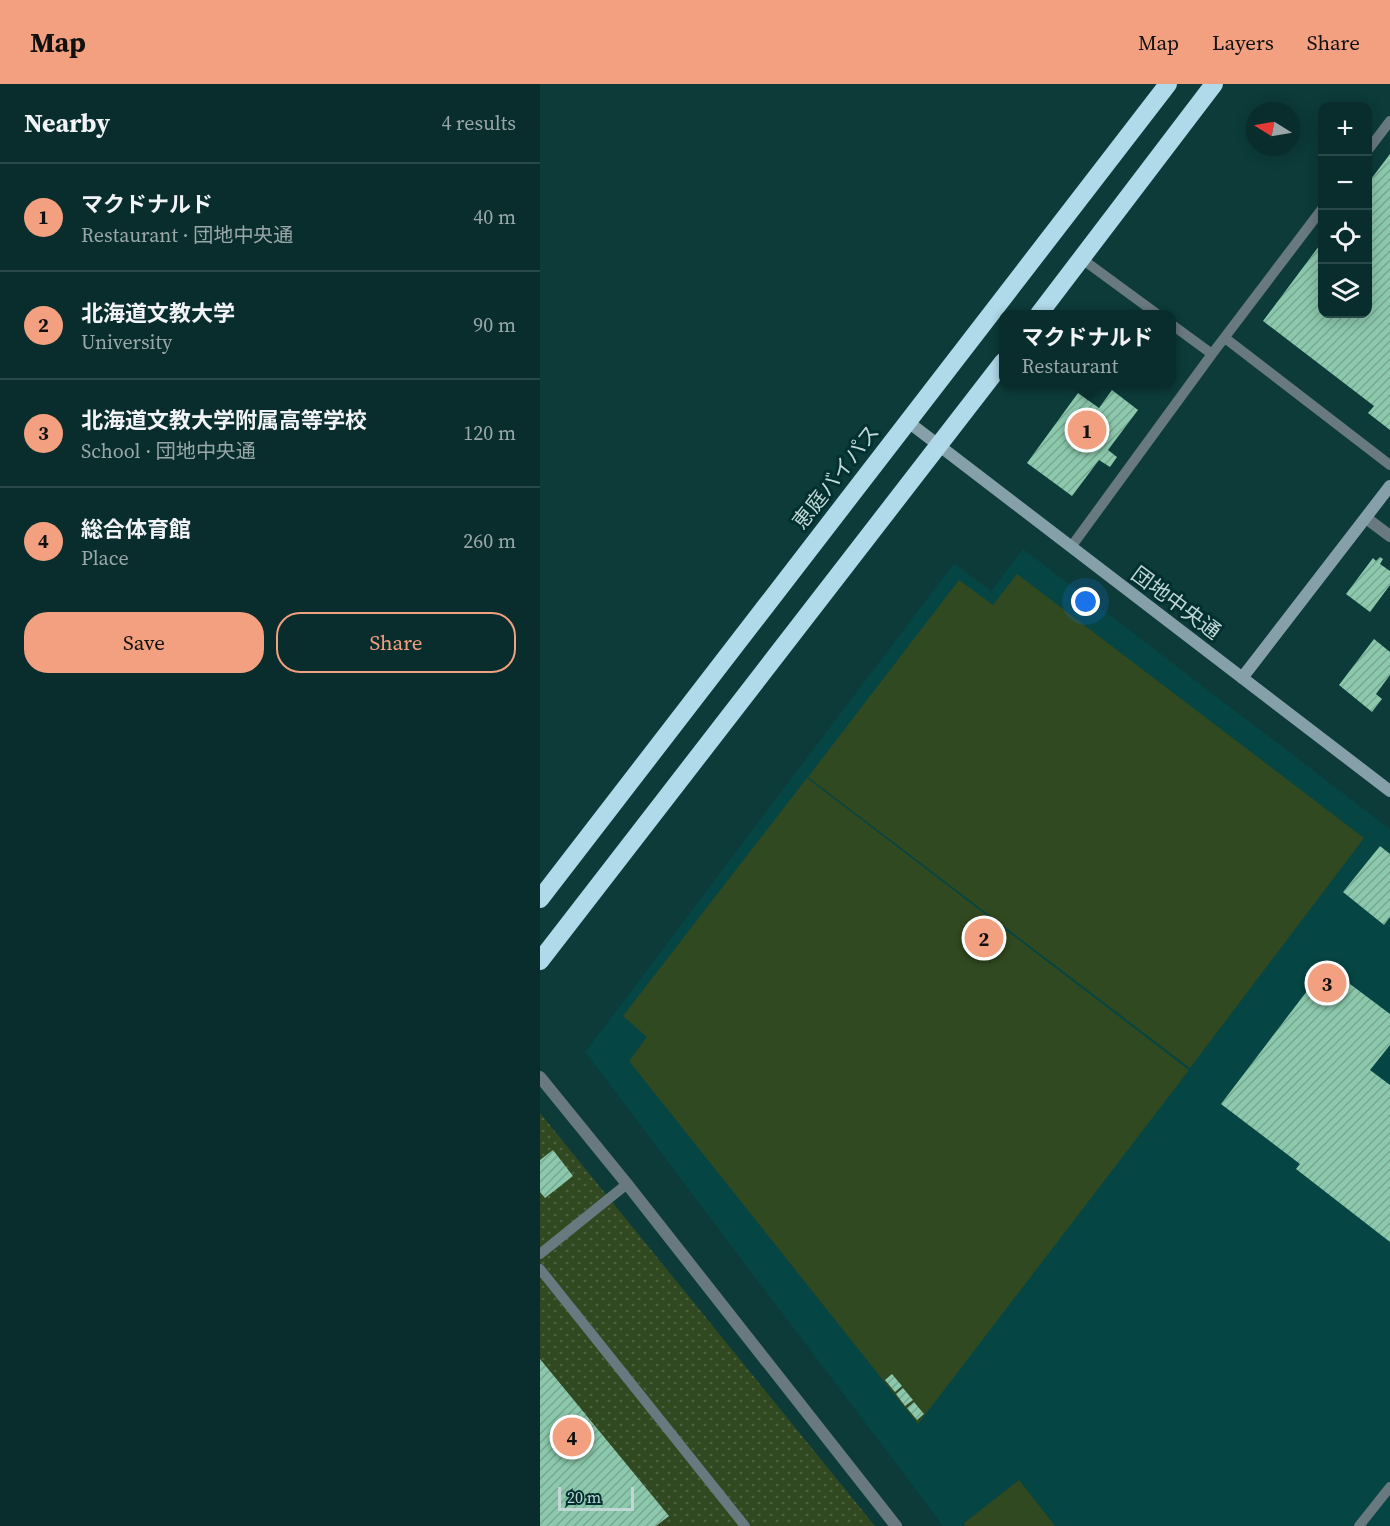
<!DOCTYPE html>
<html lang="en">
<head>
<meta charset="utf-8">
<style>
  :root { --surface:#092c2c; --page:#123434; --text:#f1f3f6; --muted:#99a7a9; --line:#294848; --accent:#f2a07f }
  body { margin:0; font-family:"Source Serif 4","Noto Sans JP",serif; background:var(--page); color:var(--text) }
  .controls { position:absolute; right:18px; top:18px; display:grid; overflow:hidden; border-radius:12px; box-shadow:0 3px 15px #0003 }
  .controls button { width:54px; height:54px; display:grid; place-items:center; padding:0; border:0; border-bottom:2px solid var(--line); background:var(--surface); color:var(--text); font:30px sans-serif }
  .compass { position:absolute; left:706px; top:18px; width:54px; height:54px; border-radius:50%; background:var(--surface); box-shadow:0 3px 15px #0003; rotate:281deg }
  .scale { position:absolute; left:18px; bottom:15px; width:76px; box-sizing:border-box; padding-left:6px; border:3px solid #c0d7d6; border-top:0; font-size:16px; line-height:21px; white-space:nowrap; color:#c0d7d6; -webkit-text-stroke:4px #003130; paint-order:stroke }
  .you { position:absolute; left:546px; top:518px; width:21px; height:21px; margin:-15px; border:4px solid #fff; border-radius:50%; background:#1a73e8; box-shadow:0 0 0 9px #1a73e833 }
  .badge { display:grid; place-items:center; width:39px; height:39px; border-radius:50%; background:var(--accent); color:#111; font-size:20px; font-weight:700 }
  .pin { position:absolute; translate:-50% -50%; border:3px solid #fff; box-shadow:0 2px 6px #0006 }
  .popup { position:absolute; left:459px; top:226px; width:177px; height:78px; box-sizing:border-box; display:grid; place-content:center; border-radius:12px; background:var(--surface); filter:drop-shadow(0 2px 4px #0005); font-size:20px; white-space:nowrap; color:var(--muted) }
  .popup b { font-size:22px; color:var(--text) }
  .popup::after { content:''; position:absolute; left:50%; top:100%; margin-left:-12px; border:12px solid transparent; border-top-color:var(--surface) }
  .list { margin:0; padding:0; list-style:none }
  h2 { display:flex; justify-content:space-between; align-items:center; height:78px; margin:0; padding:0 24px; font-size:26px }
  h2 small { font-size:20px; font-weight:400; color:var(--muted) }
  .list li { display:grid; grid-template-columns:39px 1fr auto; gap:18px; align-items:center; box-sizing:border-box; height:108px; padding:0 24px; border-top:2px solid var(--line) }
  .list b { display:block; font-size:22px; white-space:nowrap }
  .list p { margin:0; font-size:20px; white-space:nowrap; color:var(--muted) }
  .list em { font-size:20px; font-style:normal; color:var(--muted) }
  .actions { display:flex; gap:12px; padding:18px 24px }
  .actions a { flex:1; padding:14px 0; border:2px solid var(--accent); border-radius:24px; text-align:center; font-size:21px; color:var(--accent) }
  .actions .main { background:var(--accent); color:#111 }
  .icon { flex:none; width:33px; height:33px; fill:none; stroke:currentColor; stroke-width:2; stroke-linecap:round; stroke-linejoin:round }
  .map { position:relative; flex:none; width:850px; height:1442px; overflow:hidden }
  header { display:flex; align-items:center; gap:36px; box-sizing:border-box; height:84px; padding:0 30px; background:var(--accent); color:#111 }
  header strong { font-size:28px }
  nav { display:flex; gap:33px; margin-inline-start:auto; font-size:21px }
  main { display:flex }
  aside { flex:1; background:var(--surface) }
  .map>svg:first-child { display:block }
  .built { fill:#054544 }
  .grass { fill:url(#grass-dots) }
  .garden { fill:#314920 }
  .building { fill:url(#building-hatch) }
  .lines { fill:none; stroke-linecap:round; stroke-linejoin:round }
  .lane { stroke:#68797f; stroke-width:10 }
  .street { stroke:#68797f; stroke-width:12 }
  .secondary { stroke:#86a0aa; stroke-width:12 }
  .highway { stroke:#b0d9e9; stroke-width:18 }
  .labels { text-anchor:middle; stroke-width:6; stroke-linejoin:round; paint-order:stroke }
  .street-label { font-size:21px; fill:#c0d7d6; stroke:#003130 }
</style>
</head>
<body>
<header>
<strong>Map</strong>
<nav><a>Map</a><a>Layers</a><a>Share</a></nav>
</header>
<main>
<aside>
<h2>Nearby<small>4 results</small></h2>
<ul class="list">
<li><span class="badge">1</span><div><b>マクドナルド</b><p>Restaurant · 団地中央通</p></div><em>40 m</em></li>
<li><span class="badge">2</span><div><b>北海道文教大学</b><p>University</p></div><em>90 m</em></li>
<li><span class="badge">3</span><div><b>北海道文教大学附属高等学校</b><p>School · 団地中央通</p></div><em>120 m</em></li>
<li><span class="badge">4</span><div><b>総合体育館</b><p>Place</p></div><em>260 m</em></li>
</ul>
<div class="actions"><a class="main">Save</a><a>Share</a></div>
</aside>
<div class="map">
<svg width="850" height="1442" viewBox="0 0 850 1442">
  <defs>
    <pattern id="grass-dots" width="8" height="8" patternUnits="userSpaceOnUse" patternTransform="scale(1.5)"><rect width="8" height="8" fill="#314920"/><path d="M2 2h.1M6 6h.1" fill="none" stroke="#4d6240" stroke-width="1.8" stroke-linecap="round"/></pattern>
    <pattern id="building-hatch" width="6" height="6" patternUnits="userSpaceOnUse" patternTransform="scale(1.5)"><rect width="6" height="6" fill="#8cc9ac"/><path d="M-1 1l2-2M0 6l6-6M5 7l2-2" fill="none" stroke="#78a791"/></pattern>
  </defs>
  <rect width="100%" height="100%" fill="#0c3b3a"/>
  <path class="built" d="M483 465 850 745V1442H403L45 968 414 479 451 507Z"/>
  <path class="grass" d="M0 1029 335 1442H0Z"/>
  <path class="garden" d="M477 490 824 754 650 984 268 693 419 496 453 521Z
    M267 694 649 986 378 1340 89 977 107 953 83 932Z
    M479 1396 515 1442H426L424 1439Z"/>
  <path class="building" d="M850 70V346L828 329 834 322 723 237 782 158V230H828V99Z
    M572 306 598 326 568 366 577 373 570 383 559 376 532 412 487 379 538 309 559 324Z
    M840 473 843 475 840 480 850 487V501L830 528 806 510 833 474 836 477Z
    M834 555 850 568V591L836 610 842 615 832 628 799 601Z
    M840 762 850 770V833L844 841 803 808Z
    M786 882 850 930V961L830 986 850 1001V1158L756 1085 760 1080 681 1020Z
    M13 1066 33 1092 5 1114 0 1108V1076Z
    M0 1275 129 1432 116 1442H0Z
    M352 1290 362 1302 355 1308 345 1296Z
    M363 1304 373 1316 365 1322 356 1310Z
    M374 1318 384 1330 377 1336 367 1324Z"/>
  <g class="lines">
    <path class="lane" d="M828 66 850 37
      M542 175 617 230
      M685 254 850 381
      M672 270 782 125
      M531 463 672 270 631 240
      M0 1170 87 1100
      M0 1185 205 1442
      M819 1442 850 1403"/>
    <path class="street" d="M826 434 850 452
      M0 993 87 1100 356 1442"/>
    <path class="secondary" d="M367 337 850 707
      M702 594 850 402"/>
    <path class="highway" d="M499 230 674 0
      M0 815 628 0
      M0 877 463 278"/>
  </g>
  <g class="labels">
    <g class="street-label">
      <text transform="translate(296 393) rotate(-52)" y="7">恵庭バイパス</text>
      <text transform="translate(636 519) rotate(37)" y="7">団地中央通</text>
    </g>
  </g>
</svg>
<div class="controls">
<button>+</button>
<button>−</button>
<button><svg class="icon" aria-label="locate" viewBox="0 0 24 24"><circle cx="12" cy="12" r="6"/><path d="M12 2v4M12 18v4M2 12h4M18 12h4"/></svg></button>
<button><svg class="icon" aria-label="layers" viewBox="0 0 24 24"><path d="M12 4l9 5-9 5-9-5zM3 14l9 5 9-5"/></svg></button>
</div>
<svg class="compass" viewBox="-18 -18 36 36"><path d="M0-13l5 13h-10z" fill="#e53935"/><path d="M0 13l5-13h-10z" fill="#99a7a9"/></svg>
<div class="scale">20 m</div>
<div class="you"></div>
<div class="pin badge" style="left:547px;top:346px">1</div>
<div class="popup"><b>マクドナルド</b>Restaurant</div>
<div class="pin badge" style="left:444px;top:854px">2</div>
<div class="pin badge" style="left:787px;top:899px">3</div>
<div class="pin badge" style="left:32px;top:1353px">4</div>
</div>
</main>
</body>
</html>
